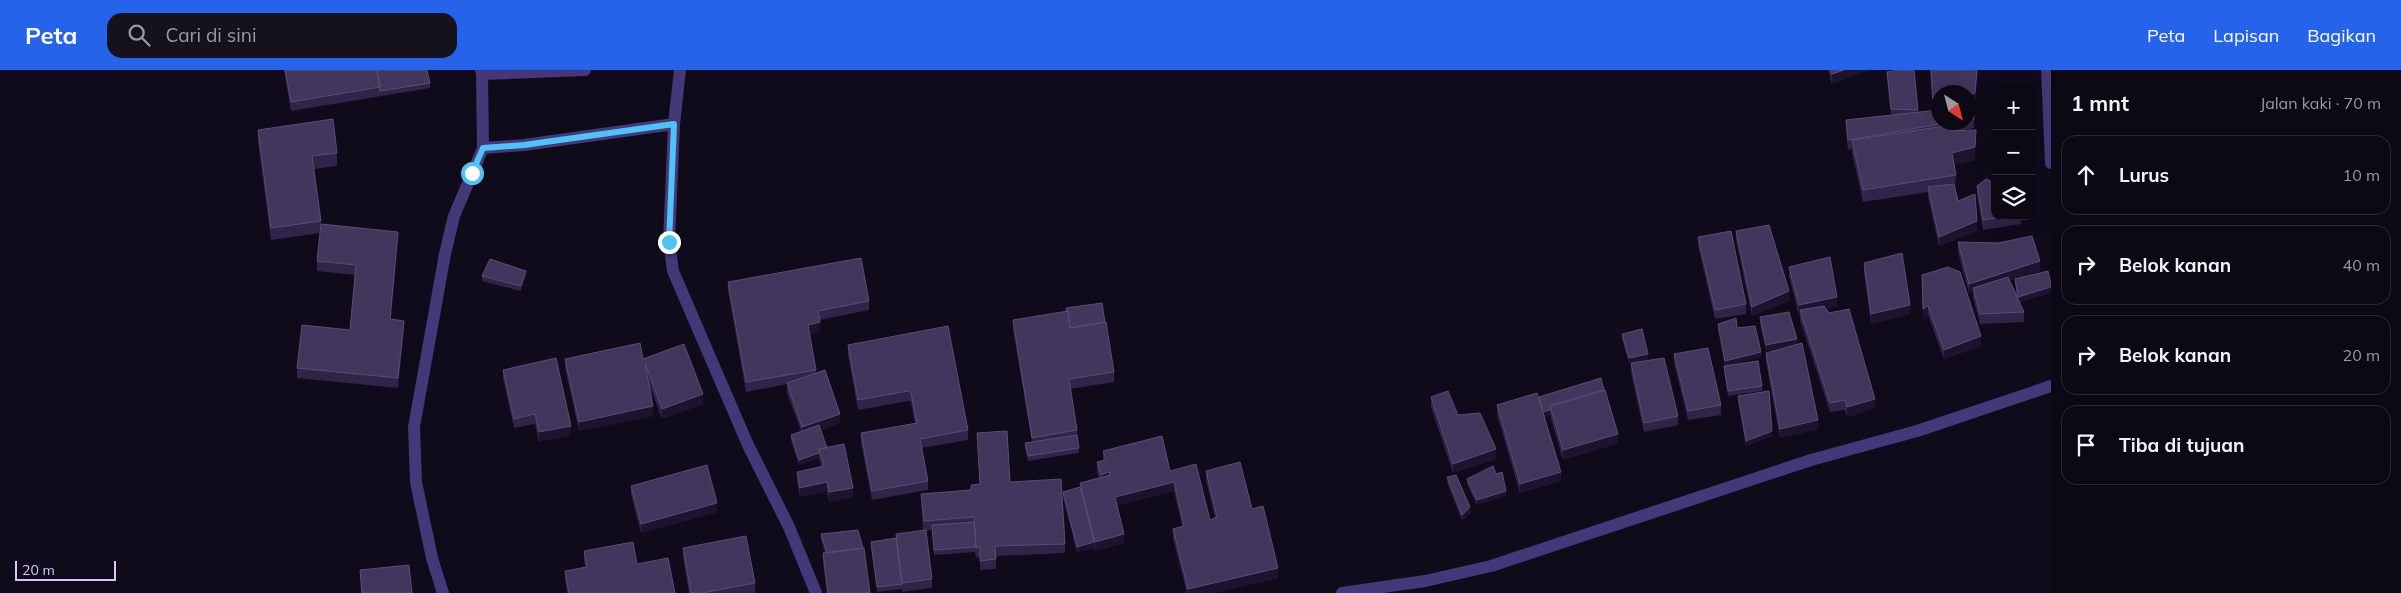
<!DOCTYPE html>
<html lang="id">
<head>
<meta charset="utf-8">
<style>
  :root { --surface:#0c0814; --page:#15111d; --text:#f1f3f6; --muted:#9a9aa0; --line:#2c2934; --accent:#2563eb }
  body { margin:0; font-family:Mulish,sans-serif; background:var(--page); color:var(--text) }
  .controls { position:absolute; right:15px; top:15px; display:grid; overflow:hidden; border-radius:10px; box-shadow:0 5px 20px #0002 }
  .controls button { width:45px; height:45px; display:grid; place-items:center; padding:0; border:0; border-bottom:1px solid var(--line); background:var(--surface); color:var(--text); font:25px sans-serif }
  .compass { position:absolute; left:1931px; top:15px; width:45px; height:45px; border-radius:50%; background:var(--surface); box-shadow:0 5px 20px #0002; rotate:144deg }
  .scale { position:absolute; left:15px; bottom:12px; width:101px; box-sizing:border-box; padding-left:5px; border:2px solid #d4c8fd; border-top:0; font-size:14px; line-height:18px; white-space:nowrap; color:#d4c8fd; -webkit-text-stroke:4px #100b1b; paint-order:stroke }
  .stop { position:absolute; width:15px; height:15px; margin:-11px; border:4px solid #4fc3f7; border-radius:50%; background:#fff }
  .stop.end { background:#4fc3f7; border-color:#fff; box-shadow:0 1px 5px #0008 }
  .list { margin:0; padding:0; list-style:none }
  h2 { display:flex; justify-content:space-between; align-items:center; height:65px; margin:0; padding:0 20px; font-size:21px }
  h2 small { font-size:16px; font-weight:400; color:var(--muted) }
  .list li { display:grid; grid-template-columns:32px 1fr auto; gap:15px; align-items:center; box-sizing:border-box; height:80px; margin:0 10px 10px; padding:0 10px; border:1px solid var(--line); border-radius:15px }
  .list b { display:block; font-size:19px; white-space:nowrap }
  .list em { font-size:16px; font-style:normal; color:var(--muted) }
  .icon { flex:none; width:28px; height:28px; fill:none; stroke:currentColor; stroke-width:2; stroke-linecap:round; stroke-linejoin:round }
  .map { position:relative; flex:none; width:2051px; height:523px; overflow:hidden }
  header { display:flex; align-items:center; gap:30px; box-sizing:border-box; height:70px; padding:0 25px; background:var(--accent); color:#fff }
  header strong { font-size:24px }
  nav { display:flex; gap:28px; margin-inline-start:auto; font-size:18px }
  .search { width:350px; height:45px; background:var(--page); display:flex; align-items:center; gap:12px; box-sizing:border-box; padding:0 18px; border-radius:15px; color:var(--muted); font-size:19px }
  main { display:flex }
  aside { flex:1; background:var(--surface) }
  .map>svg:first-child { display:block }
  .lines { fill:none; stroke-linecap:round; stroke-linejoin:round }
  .street { stroke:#433878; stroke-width:12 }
  .wall { fill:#302449 }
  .shaded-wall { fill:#1c132e }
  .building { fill:#42365c; stroke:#594d75 }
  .route { stroke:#4fc3f7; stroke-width:6 }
</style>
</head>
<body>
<header>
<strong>Peta</strong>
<div class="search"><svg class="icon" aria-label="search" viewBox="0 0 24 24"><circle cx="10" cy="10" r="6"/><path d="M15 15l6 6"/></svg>Cari di sini</div>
<nav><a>Peta</a><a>Lapisan</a><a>Bagikan</a></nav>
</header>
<main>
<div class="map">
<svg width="2051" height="523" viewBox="0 0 2051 523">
  <rect width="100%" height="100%" fill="#100b1b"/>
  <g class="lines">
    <path class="street" d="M481 0 482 4 585 0
      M680 0 674 54 669 171 673 201 748 375 789 457 816 523
      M2047 0 2051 93
      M482 4 483 78
      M443 523 432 488 416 412 414 357 445 184 454 146 483 78 524 75 674 54
      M1342 523 1425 511 1491 496 1811 390 1917 361 2051 316"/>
  </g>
  <path class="wall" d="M284 0H427L430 13V18L291 41Z
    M1828 0H1868L1832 14Z
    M1914 0 1918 42 1933 41 1930 0H1978L1975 33 1968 22 1938 52H1968V37L1974 36V58L1959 61 1975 90 1954 95 1956 105 1955 118 1958 131 1977 161 1939 176 1928 127V122L1863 132 1852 83V79L1848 80 1846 60V50L1900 44H1891L1887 2Z
    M258 60 337 83V96L314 99 321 154 398 171 391 249 404 260 398 318 297 308V298L350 260 355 205 317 201V191L320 163 271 170 258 72Z
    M1977 116 1995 146H2021V154L1983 160 1977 125Z
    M1736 161 1789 231 1752 246 1736 170Z
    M1698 167 1746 234V244L1715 249 1698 176Z
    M1958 172 2040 201 2010 210 2017 227 2015 209 2051 223 2019 232 2024 242V252L1980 254 1973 227V222L1969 223 1958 182Z
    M1864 193 1910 244 1871 254 1864 203Z
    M1789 197 1837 236 1826 239 1875 338 1847 347 1845 340 1830 342 1800 250V244L1799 245 1789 206Z
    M1922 205 1981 276 1944 289 1928 245 1923 249Z
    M482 206H526L521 221 482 211Z
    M728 212 869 231V240L820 250V262L810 264 816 303 840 353 820 360 827 378 853 427 829 432 827 421 800 427 797 411V402L821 397 819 388 799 395 791 370V365L801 361 787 323V314L746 322 728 221Z
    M1066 238 1114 302V312L1070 319 1077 360 1079 383 1028 391 1025 378V373L1032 372 1013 259V250L1066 242Z
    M1760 247 1797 274 1766 281 1760 253Z
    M1718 254 1737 258 1761 287 1725 296 1718 259Z
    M1622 264 1648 289 1629 293 1622 269Z
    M848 275 968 360V370L922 378 928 411V420L872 430 861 373V363L915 354 911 332 908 331 858 340 848 285Z
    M1766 283 1818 359 1780 368 1766 292Z
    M1674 284 1721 335V345L1688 350 1674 293Z
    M565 289H643L703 334 662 349 649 314 653 346 579 361 565 298Z
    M1631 293 1678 346V355L1644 362 1631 303Z
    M1724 296 1762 316V321L1728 326 1724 301Z
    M503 300 571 365 539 372 535 354 514 358 503 309Z
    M1738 326 1772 366 1746 376 1738 331Z
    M1431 327 1458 345 1496 389 1453 403 1431 337Z
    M1539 327 1618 373 1563 390 1550 345 1544 347 1561 411 1520 423 1497 345V335Z
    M977 363 1010 412 1065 474V483L996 486V499L980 500V487L976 488 975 482 934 485 932 460 926 461 932 509V518L902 522V519L877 522 871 477V472L896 468V464L923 460 921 424 971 420 980 414Z
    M1103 381 1170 401 1210 450 1215 448 1206 410V401L1252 439 1278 508 1213 523H1187L1173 468V459L1182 456 1174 421 1117 435 1124 473 1095 481 1094 477V478L1077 482 1063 427V422L1080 417V413L1099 408 1097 402V392L1103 391Z
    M1447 407 1470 443 1462 451 1447 412Z
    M1467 409 1506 426 1477 435 1467 414Z
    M631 416 717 442 641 463 631 425Z
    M821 464 870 523H827L823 493V483H825L821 469Z
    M683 478 755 513V523H689L683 487Z
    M584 481 637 494 675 523H567L565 510V501L585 497 584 490Z
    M360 500 412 523H361Z"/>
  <path class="shaded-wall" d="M1844 0H1868L1832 14V4Z
    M1977 0H1978L1975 33 1968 34V25Z
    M1938 32V42L1933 43V34Z
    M1976 60 1975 90 1952 95V83Z
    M1977 151V161L1939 176V167Z
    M398 162V171L390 259V249Z
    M2040 191V201L1974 221 1973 218V222L1969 223V214Z
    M526 201V206L521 221V216Z
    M2051 217V223L2018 233V227Z
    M1789 221V231L1752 246V237Z
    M1837 227V236L1801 244 1800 240V244L1799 245V235Z
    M1910 235V244L1871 254V244Z
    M1928 236V245L1923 249V239Z
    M404 251V260L398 318V308Z
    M820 252V262L808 264V255Z
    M1981 266V276L1944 289V280Z
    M1797 269V274L1766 281V275Z
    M1761 282V287L1725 296V291Z
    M1648 284V289L1629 293V288Z
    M703 324V334L662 349V339Z
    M1875 329V338L1847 347V337Z
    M653 336V346L579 361V352Z
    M1550 340V345L1542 347V342Z
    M840 344V353L802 366V357Z
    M1818 350V359L1780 368V359Z
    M571 356V365L539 372V362Z
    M1772 361V366L1746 376V371Z
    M1618 364V373L1563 390V380Z
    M1496 379V389L1453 403V394Z
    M819 383V388L799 395V390Z
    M1109 402V412L1101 414V405Z
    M1561 402V411L1520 423V414Z
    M827 412V421L800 427V418Z
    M1174 412V421L1115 436V427Z
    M853 418V427L829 432V422Z
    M1506 421V426L1477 435V430Z
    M717 433V442L641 463V454Z
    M1470 437V443L1462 451V445Z
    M1124 464V473L1095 481V472Z
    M1094 472V478L1077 482V477Z
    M1278 498V508L1213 523H1188V519Z"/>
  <path class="building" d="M285 0H377L380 17 291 32Z
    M377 0H427L430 13 380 21Z
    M1831 0H1844L1832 4Z
    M1899 0H1914L1918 40 1891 39 1887 2Z
    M1931 0H1977L1975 23 1968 25V22H1938V32L1933 34Z
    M1974 36V49L1968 50V37Z
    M1938 40V52H1952L1848 70 1846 50Z
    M333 49 337 83 312 86 321 151 271 158 258 60Z
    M1951 55 1950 61 1976 60 1975 77 1952 83 1956 105 1863 120 1852 70Z
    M1986 109 1995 113V146H2010L1983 150 1977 116Z
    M1954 114 1958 131 1975 124 1977 151 1939 167 1928 117Z
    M321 154 398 162 390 249 404 251 398 308 297 298 302 255 350 260 356 195 317 191Z
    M1769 155 1789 221 1752 237 1736 161Z
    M1731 161 1746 234 1715 240 1698 167Z
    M2032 166 2040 191 1969 214 1958 172 1998 173Z
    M1902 183 1910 235 1871 244 1864 193Z
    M1830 187 1837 227 1799 235 1789 197Z
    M861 188 869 231 818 241 820 252 808 255 816 300 746 312 728 212Z
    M490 189 526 201 521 216 482 206Z
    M1948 197 1960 202 1981 266 1944 280 1928 236 1923 239 1922 205Z
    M2048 201 2051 214V217L2018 227 2015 209Z
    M2008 207 2024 242 1980 244 1973 218Z
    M1102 233 1105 252 1070 258 1068 241 1067 242 1066 238Z
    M1824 236 1829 243 1849 239 1875 329 1847 337 1845 330 1830 333 1800 240Z
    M1068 241 1070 258 1106 252 1114 302 1069 309 1077 360 1032 368 1013 250Z
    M1789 242 1797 269 1766 275 1760 247Z
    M1736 248 1737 258 1755 256 1761 282 1725 291 1718 254Z
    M948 256 968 360 920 369 928 411 872 421 861 363 917 353 911 323 908 321 858 330 848 275Z
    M1642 259 1648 284 1629 288 1622 264Z
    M640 273 643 289 684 274 703 324 662 339 645 293 653 336 579 352 565 289Z
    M1802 273 1818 350 1780 359 1766 283Z
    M1708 278 1721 335 1688 341 1674 284Z
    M556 288 571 356 539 362 535 344 514 349 503 300Z
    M1664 288 1678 346 1644 353 1631 293Z
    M1758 291 1762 316 1728 321 1724 296Z
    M825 300 840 344 802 357 787 313Z
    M1601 308 1604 320 1550 336V340L1543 342 1539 327Z
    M1605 320 1618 364 1563 380 1550 336Z
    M1448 321 1458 345 1480 343 1496 379 1453 394 1431 327Z
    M1769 321 1772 361 1746 371 1738 326Z
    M1537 323 1561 402 1520 414 1497 335Z
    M819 355 827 378 819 379V383L799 390 791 365Z
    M1007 361 1010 412 1061 409 1065 474 995 476 996 489 980 491V477L976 478 974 447 924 451 921 424 971 420V415L980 414 977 363Z
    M1077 365 1079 378 1028 386 1025 373Z
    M1162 366 1170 401 1196 394 1210 450 1217 447 1206 401 1240 392 1252 439 1263 436 1278 498 1188 519 1173 459 1184 456 1174 412 1115 427 1124 464 1095 472 1080 413 1110 405 1109 402 1101 405 1097 392 1106 390 1103 381Z
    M844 374 853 418 829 422 827 412 800 418 797 402 824 396 819 379Z
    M707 395 717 433 641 454 631 416Z
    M1493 396 1496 404 1502 402 1506 421 1477 430 1467 409Z
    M1456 405 1470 437 1462 445 1447 407Z
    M1080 417 1094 472 1077 477 1063 422Z
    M974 452 976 477 934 480 932 455Z
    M858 460 863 478 827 483 821 464Z
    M926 460 932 509 902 513 896 464Z
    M746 466 755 513 702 523H691L683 478Z
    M896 468 902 514 877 517 871 472Z
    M633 472 637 494 668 488 675 523H569L565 501 587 497 584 481Z
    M864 478 870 523H828L823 483Z
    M409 495 412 523H362L360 500Z"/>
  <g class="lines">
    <path class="route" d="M472 103 483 78 524 75 674 54 669 172"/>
  </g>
</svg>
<div class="controls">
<button>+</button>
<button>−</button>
<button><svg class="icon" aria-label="layers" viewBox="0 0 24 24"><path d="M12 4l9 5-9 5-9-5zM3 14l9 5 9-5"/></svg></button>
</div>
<svg class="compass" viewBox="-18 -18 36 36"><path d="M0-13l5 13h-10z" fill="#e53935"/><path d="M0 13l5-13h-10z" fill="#9a9aa0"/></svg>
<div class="scale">20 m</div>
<div class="stop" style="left:472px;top:103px"></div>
<div class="stop end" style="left:669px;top:172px"></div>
</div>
<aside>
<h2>1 mnt<small>Jalan kaki · 70 m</small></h2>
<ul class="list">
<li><svg class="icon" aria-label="ahead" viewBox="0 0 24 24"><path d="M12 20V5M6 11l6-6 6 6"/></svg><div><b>Lurus</b></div><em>10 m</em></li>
<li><svg class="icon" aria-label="right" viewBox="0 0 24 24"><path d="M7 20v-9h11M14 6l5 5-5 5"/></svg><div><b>Belok kanan</b></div><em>40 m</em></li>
<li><svg class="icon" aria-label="right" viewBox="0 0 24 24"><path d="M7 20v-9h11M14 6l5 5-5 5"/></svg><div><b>Belok kanan</b></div><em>20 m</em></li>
<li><svg class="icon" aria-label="arrive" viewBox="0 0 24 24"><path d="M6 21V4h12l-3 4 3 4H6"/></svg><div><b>Tiba di tujuan</b></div></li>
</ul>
</aside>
</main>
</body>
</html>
